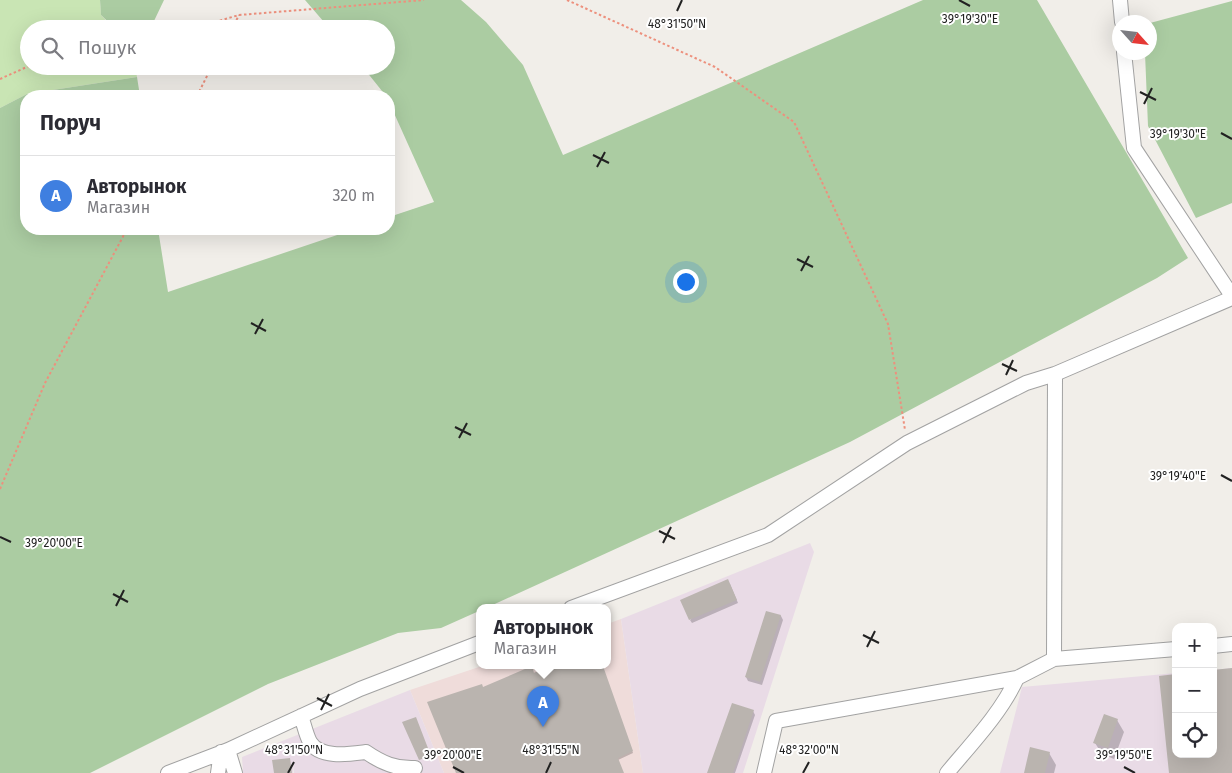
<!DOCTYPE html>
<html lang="uk">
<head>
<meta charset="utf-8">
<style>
  :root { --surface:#fff; --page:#f2f2f3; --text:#2b2b33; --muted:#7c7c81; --line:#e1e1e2; --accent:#bf1f14 }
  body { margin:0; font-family:"Fira Sans",sans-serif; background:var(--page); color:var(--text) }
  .controls { position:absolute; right:15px; bottom:15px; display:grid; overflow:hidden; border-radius:10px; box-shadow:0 5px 20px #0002 }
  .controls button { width:45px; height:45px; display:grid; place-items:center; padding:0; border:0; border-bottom:1px solid var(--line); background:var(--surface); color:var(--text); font:25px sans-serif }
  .compass { position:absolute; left:1112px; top:15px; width:45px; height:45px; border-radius:50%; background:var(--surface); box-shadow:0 5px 20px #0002; rotate:117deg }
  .you { position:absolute; left:685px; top:281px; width:18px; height:18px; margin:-12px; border:4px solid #fff; border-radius:50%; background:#1a73e8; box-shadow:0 0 0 8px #1a73e833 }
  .badge { display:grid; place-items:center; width:32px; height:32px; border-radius:50%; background:var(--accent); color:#fff; font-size:16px; font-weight:700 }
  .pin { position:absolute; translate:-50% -41px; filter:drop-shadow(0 1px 2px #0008) }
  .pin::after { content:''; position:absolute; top:26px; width:18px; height:15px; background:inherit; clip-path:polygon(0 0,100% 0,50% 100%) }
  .popup { position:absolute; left:476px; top:604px; width:135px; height:65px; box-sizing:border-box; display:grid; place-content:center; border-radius:10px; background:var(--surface); filter:drop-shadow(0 1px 4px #0005); font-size:16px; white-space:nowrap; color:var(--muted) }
  .popup b { font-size:19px; color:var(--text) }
  .popup::after { content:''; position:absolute; left:50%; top:100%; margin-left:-10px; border:10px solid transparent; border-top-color:var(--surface) }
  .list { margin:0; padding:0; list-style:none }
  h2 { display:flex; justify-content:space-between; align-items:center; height:65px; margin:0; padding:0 20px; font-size:21px }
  h2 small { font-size:16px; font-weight:400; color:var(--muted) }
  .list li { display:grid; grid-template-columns:32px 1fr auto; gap:15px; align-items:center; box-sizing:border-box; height:80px; padding:0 20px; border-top:1px solid var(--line) }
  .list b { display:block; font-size:19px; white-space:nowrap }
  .list p { margin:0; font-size:16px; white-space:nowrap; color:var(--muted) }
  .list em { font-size:16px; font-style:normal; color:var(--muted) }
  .icon { flex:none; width:28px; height:28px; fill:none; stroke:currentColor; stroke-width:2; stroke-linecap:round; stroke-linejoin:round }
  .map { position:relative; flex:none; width:1232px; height:773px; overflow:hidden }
  .search { position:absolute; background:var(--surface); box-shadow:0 5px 20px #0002; left:20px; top:20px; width:375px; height:55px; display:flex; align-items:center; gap:12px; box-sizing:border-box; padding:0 18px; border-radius:28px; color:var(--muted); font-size:19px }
  .panel { position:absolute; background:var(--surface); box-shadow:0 5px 20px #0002; left:20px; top:90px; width:375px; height:145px; border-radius:20px }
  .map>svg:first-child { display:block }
  .commercial { fill:#efdcda }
  .industrial { fill:#e9dbe6 }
  .grass { fill:#c9e5b4 }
  .forest { fill:#abcca2 }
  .shadow { fill:#0003 }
  .building { fill:#bab4af }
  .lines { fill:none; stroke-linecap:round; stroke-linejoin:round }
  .minor-casing { stroke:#a2a2a2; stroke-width:16 }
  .path { stroke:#ed907d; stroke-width:2; stroke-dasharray:2.5 2.5; stroke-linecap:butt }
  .minor { stroke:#fff; stroke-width:14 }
  .ticks { fill:none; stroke:#212121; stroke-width:2 }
  .ticks-label { font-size:12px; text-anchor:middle; fill:#212121; stroke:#fff; stroke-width:4; stroke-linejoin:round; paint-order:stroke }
</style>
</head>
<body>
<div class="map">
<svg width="1232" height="773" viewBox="0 0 1232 773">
  <rect width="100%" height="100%" fill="#f1eee9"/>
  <path class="commercial" d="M621 619 643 773H444L410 690 482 666H607V624Z"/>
  <path class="industrial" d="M810 543 814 552 743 773H643L621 619Z
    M1232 668V773H1000L1022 687 1176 673V754H1213V670Z
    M410 690 444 773H294L293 765V773H243L242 757Z"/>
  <path class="grass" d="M0 0H100L101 15 112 27 118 29H29V66H135L137 77 27 94 0 108Z"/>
  <path class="forest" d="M100 0H164L154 21C130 31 120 35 101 15Z
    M305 0H461L486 22 523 65 563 155 923 0H1037L1188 258 1157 278 850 442 486 608H479V611L441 628 398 633 268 684 90 773H0V108L27 94 137 77 140 96H26V229H158L168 292 355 229H389V217L434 202 389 102V96H386L362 66H386V29H330Z
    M1232 1V203L1196 218 1148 126 1145 53 1150 52V23Z"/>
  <path class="shadow" d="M730 584 738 603 692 623 690 620Z
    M767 612 781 616 783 620 762 685 748 681 746 677Z
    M557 666H602L633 753 618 760 623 773H457L483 688Z
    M753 711 755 715 735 773H709Z
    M1117 720 1124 732 1114 759 1102 754 1095 743Z
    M1049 753 1056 765 1054 773H1025Z"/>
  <path class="building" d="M728 579 737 600 689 620 680 600Z
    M766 611 781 615 760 682 745 677Z
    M532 666 534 673 554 666H603L633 751 618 758 624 773H456L427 702 482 684 483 687Z
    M1232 668V773H1169L1159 676 1176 674V754H1213V670Z
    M732 703 754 710 733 773H707Z
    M1104 714 1118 719 1108 748 1093 743Z
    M416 717 431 756 419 760 402 722Z
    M1030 747 1050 752 1045 773H1024Z
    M290 758 292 773H274L272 760Z"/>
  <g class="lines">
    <g class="minor-casing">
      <path id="minor" d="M1120 0 1122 22
        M1124 52 1134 148 1232 296
        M571 608 768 535 907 443 1026 383 1055 374 1232 298
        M1213 646 1232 644
        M1054 659 1055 374
        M301 716C304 724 306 735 310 742 320 759 350 754 366 752 382 763 396 769 415 768
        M228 750 235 773
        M168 773 228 750 360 689 479 643
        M218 773 221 752
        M764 773 776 721 1017 678 1054 659 1176 649
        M947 773C972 743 1001 713 1017 678"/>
    </g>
    <path class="path" d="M567 0 715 67 794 122 888 324 905 430
      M191 29 239 15 424 0
      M232 29 239 15
      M0 79 29 66
      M197 96 212 66
      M0 489 45 383 127 229"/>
    <use href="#minor" class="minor"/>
  </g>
  <path class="ticks" d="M959 0 970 6M677 11 682 0M1140 92 1156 100M1144 104 1152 88M1221 133 1232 139M593 155 609 163M597 167 605 152M797 259 813 267M801 271 809 256M251 323 266 331M255 334 263 319M1002 364 1017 371M1006 375 1013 360M455 427 471 435M459 438 467 423M1221 475 1232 481M659 531 675 539M0 537 11 542M663 543 671 527M113 594 128 602M116 606 124 590M863 635 879 643M867 647 875 631M317 698 332 706M321 710 329 694M453 767 464 773M1124 767 1135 773M288 773 294 762M546 773 551 762M803 773 809 762"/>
  <g class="ticks-label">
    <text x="970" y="23">39°19'30"E</text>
    <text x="677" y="28">48°31'50"N</text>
    <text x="1178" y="138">39°19'30"E</text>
    <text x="1178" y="480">39°19'40"E</text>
    <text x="54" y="547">39°20'00"E</text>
    <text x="294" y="754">48°31'50"N</text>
    <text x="551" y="754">48°31'55"N</text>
    <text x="809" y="754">48°32'00"N</text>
    <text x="453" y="759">39°20'00"E</text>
    <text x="1124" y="759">39°19'50"E</text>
  </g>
</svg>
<div class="controls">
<button>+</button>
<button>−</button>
<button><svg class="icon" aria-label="locate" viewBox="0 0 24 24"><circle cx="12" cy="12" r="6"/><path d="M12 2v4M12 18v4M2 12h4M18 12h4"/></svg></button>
</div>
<svg class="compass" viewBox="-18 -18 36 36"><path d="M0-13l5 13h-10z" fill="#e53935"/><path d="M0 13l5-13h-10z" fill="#7c7c81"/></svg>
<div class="you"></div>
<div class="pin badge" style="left:543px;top:727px;background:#3f7fe0">A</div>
<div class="popup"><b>Авторынок</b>Магазин</div>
<div class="search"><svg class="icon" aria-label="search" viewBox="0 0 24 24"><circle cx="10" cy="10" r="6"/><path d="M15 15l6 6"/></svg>Пошук</div>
<section class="panel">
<h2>Поруч<small></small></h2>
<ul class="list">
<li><span class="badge" style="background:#3f7fe0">A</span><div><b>Авторынок</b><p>Магазин</p></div><em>320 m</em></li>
</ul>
</section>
</div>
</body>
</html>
